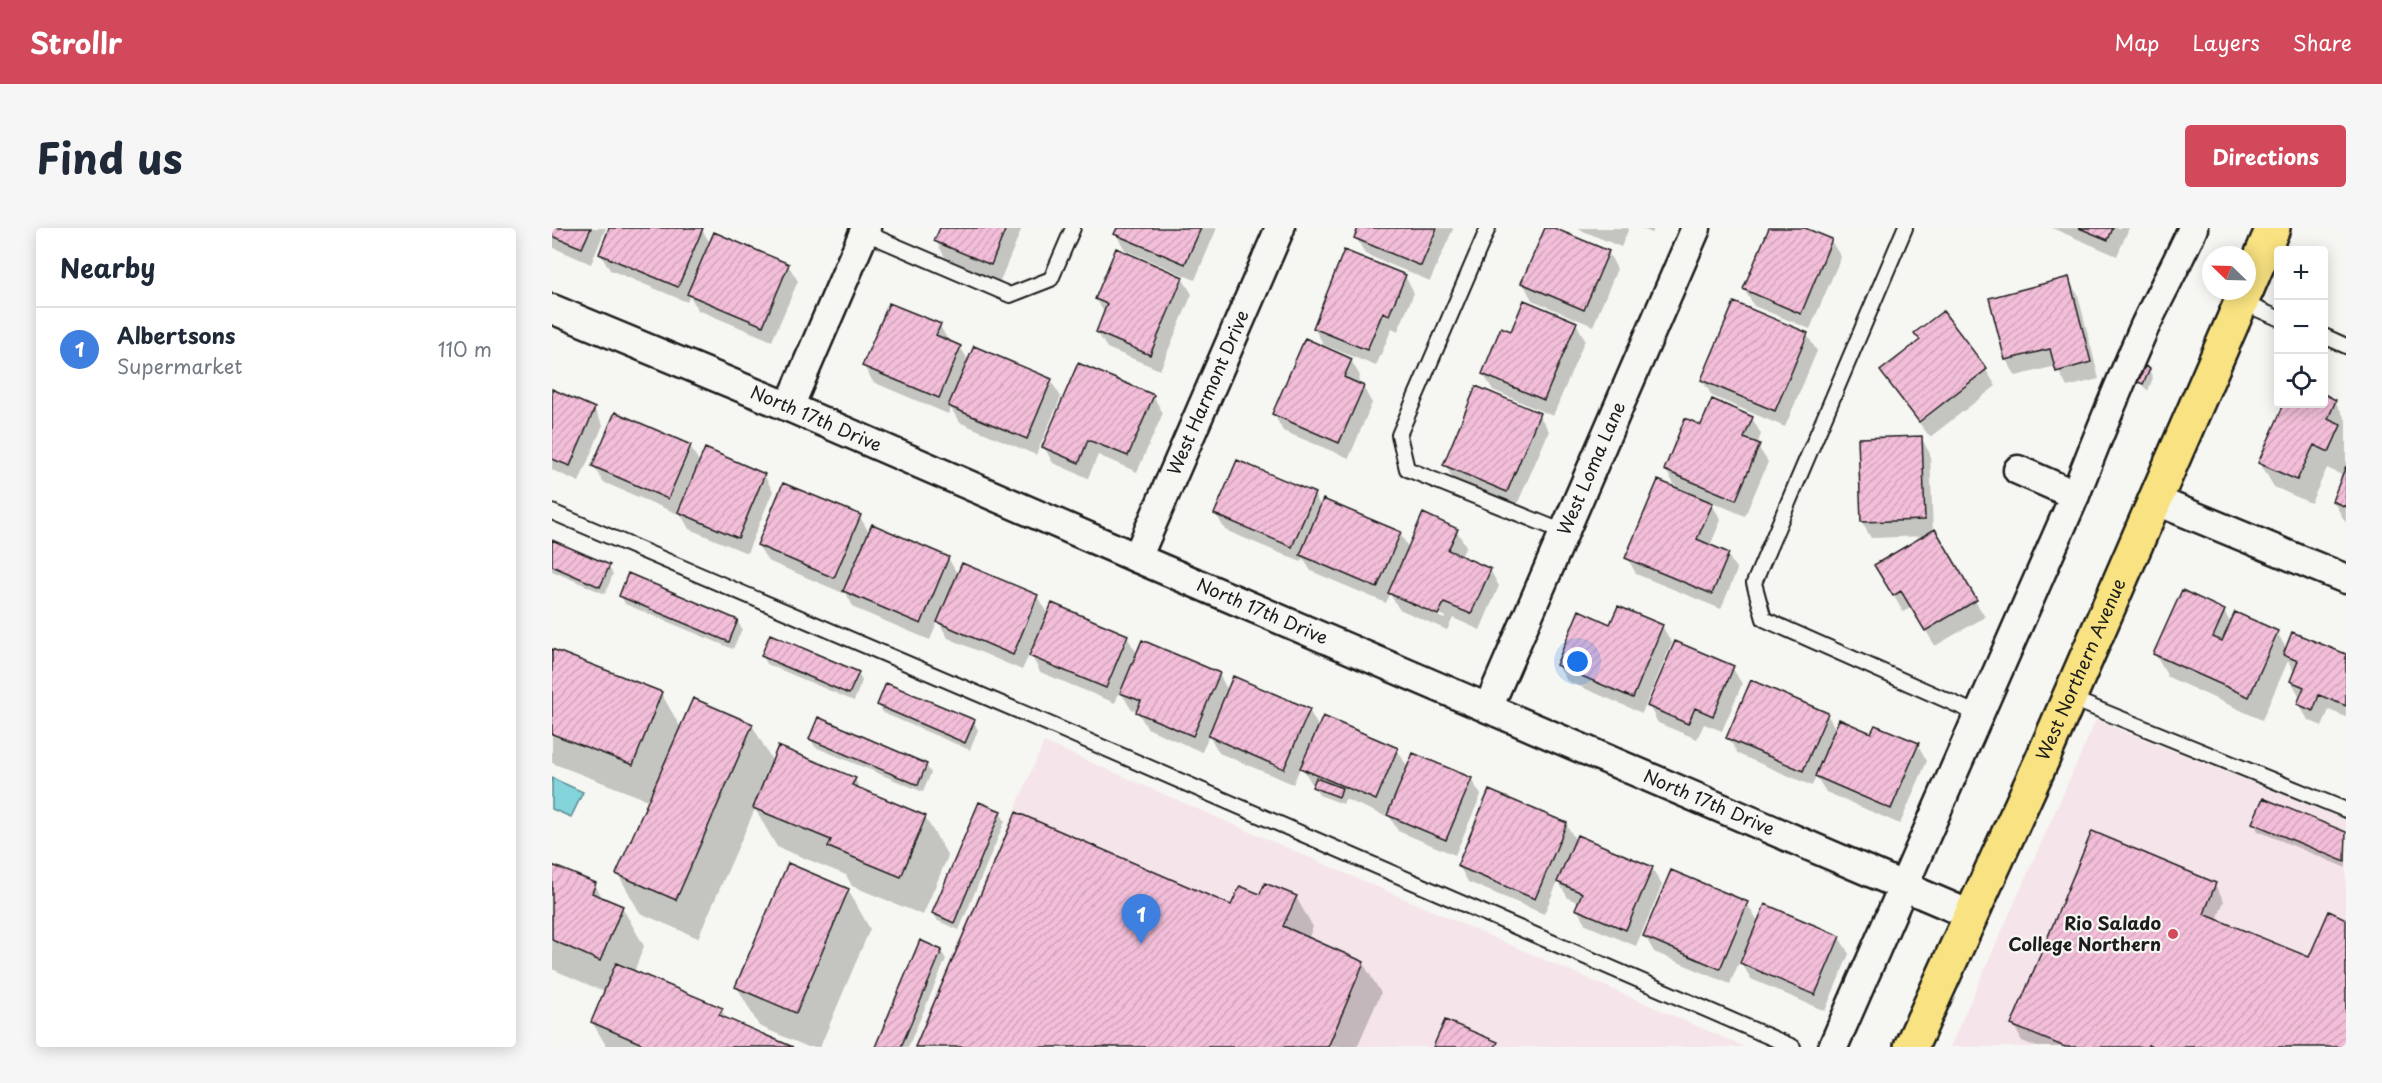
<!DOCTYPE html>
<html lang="en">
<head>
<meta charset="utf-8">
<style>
  :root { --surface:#fff; --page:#f6f6f7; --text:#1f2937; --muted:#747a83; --line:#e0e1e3; --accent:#d1495b }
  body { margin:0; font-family:"Playpen Sans",sans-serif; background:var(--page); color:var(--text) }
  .controls { position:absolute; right:18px; top:18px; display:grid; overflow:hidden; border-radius:6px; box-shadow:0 3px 15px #0003 }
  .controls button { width:54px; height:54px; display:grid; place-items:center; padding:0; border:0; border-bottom:2px solid var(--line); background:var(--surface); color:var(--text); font:30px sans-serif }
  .compass { position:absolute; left:1650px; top:18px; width:54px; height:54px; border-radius:50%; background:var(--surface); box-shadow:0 3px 15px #0003; rotate:293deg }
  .you { position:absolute; left:1026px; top:434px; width:21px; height:21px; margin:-15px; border:4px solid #fff; border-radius:50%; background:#1a73e8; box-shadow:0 0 0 9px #1a73e833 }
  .badge { display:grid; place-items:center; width:39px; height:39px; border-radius:50%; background:var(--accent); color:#fff; font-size:20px; font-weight:700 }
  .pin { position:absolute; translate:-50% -50px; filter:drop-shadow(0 2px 3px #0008) }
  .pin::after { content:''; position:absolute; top:32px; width:21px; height:18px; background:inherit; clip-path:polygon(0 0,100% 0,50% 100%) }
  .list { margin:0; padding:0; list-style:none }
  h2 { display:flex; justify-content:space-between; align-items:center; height:78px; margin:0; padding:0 24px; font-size:26px }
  h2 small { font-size:20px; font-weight:400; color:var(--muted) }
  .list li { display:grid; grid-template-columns:39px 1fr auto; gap:18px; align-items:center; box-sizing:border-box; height:84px; padding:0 24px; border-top:2px solid var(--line) }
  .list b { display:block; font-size:22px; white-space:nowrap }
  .list p { margin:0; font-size:20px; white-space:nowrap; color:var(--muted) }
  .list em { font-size:20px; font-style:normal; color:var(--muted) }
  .icon { flex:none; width:33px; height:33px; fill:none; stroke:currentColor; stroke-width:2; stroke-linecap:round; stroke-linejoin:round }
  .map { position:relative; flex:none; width:1794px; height:819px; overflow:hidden; border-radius:6px }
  header { display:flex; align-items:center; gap:36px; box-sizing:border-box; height:84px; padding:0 30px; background:var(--accent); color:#fff }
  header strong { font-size:28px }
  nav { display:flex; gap:33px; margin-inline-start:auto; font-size:21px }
  .intro { display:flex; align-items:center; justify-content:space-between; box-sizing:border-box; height:144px; padding:0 36px }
  h1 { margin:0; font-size:42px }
  .button { padding:15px 27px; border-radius:6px; background:var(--accent); color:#fff; font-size:21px; font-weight:700 }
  main { display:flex; gap:36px; padding:0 36px }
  aside { flex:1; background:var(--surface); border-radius:6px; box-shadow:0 3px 15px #0003 }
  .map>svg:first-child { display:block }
  .built { fill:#f5e5ea }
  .water { fill:#83d4db; stroke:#5a8a8f; stroke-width:1.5 }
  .shadow { fill:#0003; fill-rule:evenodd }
  .building { fill:url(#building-hatch); stroke:#1c1c1c; stroke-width:1.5 }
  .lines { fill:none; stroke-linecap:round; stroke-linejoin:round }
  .lane-casing { stroke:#1c1c1c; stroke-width:18 }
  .street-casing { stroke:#1c1c1c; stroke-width:33 }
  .primary-casing { stroke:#1c1c1c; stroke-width:38 }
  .lane { stroke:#f6f6f2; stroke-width:14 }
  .street { stroke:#f6f6f2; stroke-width:28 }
  .primary { stroke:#f8e281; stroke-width:33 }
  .poi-dot { fill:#d1495b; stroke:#f6f6f2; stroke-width:2 }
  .labels { text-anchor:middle; stroke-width:4.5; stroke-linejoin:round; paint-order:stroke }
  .street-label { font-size:18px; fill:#1c1c1c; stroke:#f6f6f2 }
  .poi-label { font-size:18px; font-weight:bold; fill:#1c1c1c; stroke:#f6f6f2; text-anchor:end }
</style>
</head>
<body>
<header>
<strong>Strollr</strong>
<nav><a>Map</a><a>Layers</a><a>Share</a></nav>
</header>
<div class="intro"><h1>Find us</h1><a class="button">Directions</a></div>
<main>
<aside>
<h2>Nearby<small></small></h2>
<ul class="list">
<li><span class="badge" style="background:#3f7fe0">1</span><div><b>Albertsons</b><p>Supermarket</p></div><em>110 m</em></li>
</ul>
</aside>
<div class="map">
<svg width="1794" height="819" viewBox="0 0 1794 819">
  <defs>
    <pattern id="building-hatch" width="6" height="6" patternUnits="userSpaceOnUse" patternTransform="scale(1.5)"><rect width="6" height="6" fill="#f3bed9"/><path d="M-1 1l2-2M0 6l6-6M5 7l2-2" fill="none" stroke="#d0a3ba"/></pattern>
  </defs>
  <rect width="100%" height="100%" fill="#f6f6f2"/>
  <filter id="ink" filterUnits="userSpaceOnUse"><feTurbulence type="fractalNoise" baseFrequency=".0167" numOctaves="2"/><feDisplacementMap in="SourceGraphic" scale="12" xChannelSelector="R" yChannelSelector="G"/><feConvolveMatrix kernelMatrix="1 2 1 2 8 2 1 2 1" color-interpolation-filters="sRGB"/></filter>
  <g filter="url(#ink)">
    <path class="built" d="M1544 492 1794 592V819H1398Z
      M492 514 1193 819H361Z"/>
    <path class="water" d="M0 550 31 564 19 589 0 581Z"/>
    <path class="shadow" d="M0 0H54L39 36 0 19Z
      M59 0H149L158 15 236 37 246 53 220 113 146 82 138 68 135 74 58 42 48 26Z
      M389 0H470L448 53 393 29 384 13Z
      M566 0H665L643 52 573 22 564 6Z
      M808 0H900L901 1 878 53 813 26 804 9Z
      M994 0 1056 24 1065 41 1041 98 980 72 971 55Z
      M1024 0H1077L1069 19Z
      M1089 0H1102L1100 5Z
      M1219 0H1250L1279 13 1289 29 1258 101 1202 78 1192 61Z
      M1500 0H1577L1565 28Z
      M853 48 862 65 846 103 840 100 824 138 772 117 762 100Z
      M630 50 640 66 608 142 555 120 545 104 553 86 544 71Z
      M1516 51 1526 67 1547 151 1515 159 1504 138 1464 148 1454 132 1439 71Z
      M1390 85 1434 142 1444 158 1378 209 1340 160 1330 143 1369 113Z
      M1024 95 1033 112 1001 188 941 162 931 146 960 105Z
      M388 98 397 114 408 119 417 133 422 120 499 153 509 169 484 227 407 194 399 180 396 186 321 154 312 138Z
      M1255 107 1265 123 1233 199 1160 168 1150 152Z
      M799 132 808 148 805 157 811 159 820 175 797 230 731 203 722 186Z
      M1597 142 1601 150 1596 163 1588 154Z
      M0 163 42 181 51 197 27 254 0 242Z
      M601 168 611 185 585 244 546 227 536 250 501 235 492 219Z
      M1772 168 1783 173 1794 192V295L1781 273 1792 248 1775 240 1759 275 1722 259 1708 235 1734 176H1772Z
      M987 187 997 203 964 279 902 253 893 236Z
      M1200 190 1209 206 1205 217 1216 234 1193 288 1158 273 1169 292 1158 318 1175 326 1185 342 1169 381 1084 346 1075 329 1125 261 1113 241 1150 199Z
      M1369 209 1378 226 1381 304 1433 389 1383 418 1360 379 1351 384 1324 337 1374 308 1319 310 1310 294Z
      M138 218 148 235 212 247 221 263 195 325 137 301 127 283 126 286 51 254 42 238Z
      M762 266 769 279 848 305 857 321 904 302 914 318 909 329 938 342 947 358 928 402 901 390 895 402 847 381 838 366 834 375 759 343 751 330 749 334 673 302 664 286ZM849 369 894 389 892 391 849 372Z
      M308 289 318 306 396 330 406 347 485 368 496 387 575 409 586 427 667 446 676 463 757 482 767 500 845 521 856 540 919 551 929 567 903 627 846 603 835 584 833 588 793 571 791 576 767 567 749 538 741 556 667 525 657 507 650 524 595 500 586 484 579 481 568 463 563 475 488 444 478 425 470 442 396 410 386 393 378 412 302 380 293 363 291 365 216 333 206 317Z
      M0 314 56 338 61 346 53 366 0 343Z
      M69 368 185 393 190 401 181 421 73 376Z
      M1672 383 1679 396 1725 404 1735 422 1794 427V489L1777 482 1770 498 1756 492 1747 476 1749 471 1739 453 1742 444 1736 433 1710 492 1616 449 1603 426Z
      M1059 398H1110L1120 415 1090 485 1015 453 1005 437Z
      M0 422 109 465 129 500 200 497 221 534 303 551 309 563 373 589 396 628 371 687 300 658 294 647 225 619 203 581 146 710 88 685 66 646 98 573 0 535Z
      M211 428 306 445 310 453 302 473 215 436Z
      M1180 439 1190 456 1170 503 1152 496 1145 511 1106 495 1097 478Z
      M327 477 422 494 426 502 418 522 331 485Z
      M1275 486 1284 502 1366 517 1375 533 1348 596 1274 564 1264 548 1260 558 1186 526 1176 510Z
      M259 511 374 537 379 545 371 564 263 519Z
      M1712 572 1794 606V640L1706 603 1702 595Z
      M448 585 453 593 407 702 386 693 381 685Z
      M1014 596 1024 613 1100 640 1110 657 1084 718 1034 697 1025 681 1027 675 1016 670 1006 653 992 686 916 654 907 638Z
      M0 639 43 657 52 672 70 679 92 718 82 744 169 781 176 793 237 819H55L40 794 53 764 0 741Z
      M1120 643 1195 676 1207 695 1287 709 1297 726 1273 783 1199 751 1188 732 1178 756 1102 724 1093 708Z
      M1663 657 1672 673 1665 692 1758 731 1794 692V819H1485L1470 813 1461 796Z
      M296 662 318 701 268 819H256L207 798 185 759Z
      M709 668 744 669 761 699 756 711 811 735 829 765 805 819H364L680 679Z
      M389 723 394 731 356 819H324Z"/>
    <path class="building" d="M0 0H39L30 20 0 8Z
      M57 0H151L126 59 47 26Z
      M388 0H454L439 37 382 13Z
      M565 0H649L633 36 562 6Z
      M806 0H885L869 38 802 10Z
      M993 0H1002L1057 23 1032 82 969 55Z
      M1217 0H1253L1280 11 1249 86 1191 61Z
      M1527 0H1561L1556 12Z
      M162 4 237 36 211 98 135 66Z
      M564 20 631 49 598 127 544 104 555 76 543 71Z
      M792 22 854 47 837 87 831 84 815 122 761 100Z
      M1517 49 1539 134 1504 144 1498 121 1453 132 1437 70Z
      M972 72 1025 94 992 172 930 146 949 99 959 103Z
      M1182 74 1256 105 1223 183 1149 152Z
      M337 75 389 96 384 107 409 118 387 170 310 138Z
      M1391 83 1435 141 1367 194 1328 143 1368 112 1362 105Z
      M753 110 800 131 792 149 812 158 787 215 720 186Z
      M422 118 500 151 475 211 396 178Z
      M526 135 602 167 576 228 536 212 527 235 490 219Z
      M1593 138 1598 141 1591 156 1586 154Z
      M924 158 988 185 955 264 891 237Z
      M0 161 43 180 18 238 0 231Z
      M1772 166 1784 172 1776 191 1789 197 1777 224 1762 217 1745 252 1706 235 1732 176H1772Z
      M1160 171 1201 189 1192 210 1208 216 1184 272 1112 242 1133 190 1149 197Z
      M63 184 139 217 116 271 40 238Z
      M1370 208 1373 292 1309 294 1306 210Z
      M153 220 213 246 186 310 126 284Z
      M685 232 763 265 740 319 662 286Z
      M1794 238V279L1780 273Z
      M1106 252 1161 275 1145 311 1177 325 1160 366 1073 330Z
      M231 255 309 287 282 350 205 317Z
      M771 271 849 304 825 360 748 327Z
      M871 285 906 301 896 322 939 341 919 386 892 375 886 387 836 365Z
      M320 296 397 329 369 396 291 363Z
      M1383 301 1425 372 1373 403 1349 363 1341 368 1322 337Z
      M0 312 58 337 48 359 0 338Z
      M410 335 486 367 461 427 385 394Z
      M76 345 186 392 177 414 67 368Z
      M1630 362 1673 382 1661 409 1670 413 1683 384 1726 403 1697 469 1601 426Z
      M500 375 576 407 554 460 477 428Z
      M1066 378 1111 397 1081 470 1004 437 1027 382 1058 396Z
      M1740 404 1794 426V478L1767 467 1761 483 1745 476 1752 459 1738 453 1746 433 1731 427Z
      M218 406 307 444 297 466 209 428Z
      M590 412 668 445 641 508 584 484 589 473 568 465Z
      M1123 413 1182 438 1161 488 1143 480 1136 496 1095 478Z
      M0 421 110 464 81 537 0 506Z
      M681 448 758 481 732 541 656 508Z
      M1199 452 1276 485 1251 543 1174 510Z
      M334 455 423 492 413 515 325 477Z
      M141 470 201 496 124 672 64 646Z
      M771 488 846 520 824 572 748 540Z
      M266 489 375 536 366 557 257 511Z
      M1287 491 1319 505 1323 497 1367 515 1339 581 1263 548Z
      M226 518 304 550 300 557 374 588 349 649 276 619 279 612 201 580Z
      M861 525 920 550 894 612 835 587Z
      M764 550 790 560 787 569 760 559Z
      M937 562 1015 595 983 671 905 638Z
      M1711 570 1794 604 1793 634 1700 595Z
      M427 574 449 583 402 695 380 685Z
      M464 584 679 677 688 658 708 666 713 655 745 668 731 698 812 734 776 819H363Z
      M1540 603 1664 655 1652 686 1757 729 1777 683 1794 691V819H1600L1596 817V819H1513L1459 797Z
      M1025 607 1101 639 1074 702 1023 681 1030 665 1005 654Z
      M236 635 297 661 244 785 183 759Z
      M0 637 44 655 40 665 71 678 48 733 0 712Z
      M1119 642 1196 674 1168 741 1091 708Z
      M1213 676 1288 708 1263 767 1188 735Z
      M368 712 390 722 349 819H323Z
      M64 735 171 780 167 787 241 819H97L39 794Z
      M893 792 946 814 943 819H881Z"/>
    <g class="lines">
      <g class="lane-casing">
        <path id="lane" d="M936 0 847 207 855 241 1012 304
          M1353 0 1202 355 1212 391 1428 487
          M309 3 458 67 499 51 521 0
          M1689 74 1726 90
          M1772 108 1794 118
          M0 284 497 496 1241 819
          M1518 470 1794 582"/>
      </g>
      <g class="street-casing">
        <g id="street">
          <path id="s1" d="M0 81 237 179 585 330 1421 688"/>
          <path d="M237 179 314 0"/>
          <path d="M1466 242 1523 267"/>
          <path d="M1603 272 1794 351"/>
          <path id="s2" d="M585 330 728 0"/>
          <path id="s3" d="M936 480 1144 0"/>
          <path d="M1281 819 1523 267C1545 211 1568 155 1592 100 1608 66 1626 34 1641 0"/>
        </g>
      </g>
      <g class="primary-casing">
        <g id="primary">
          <path d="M1695 61 1721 0"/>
          <path id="s4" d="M1359 819 1490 532 1694 63"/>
        </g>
      </g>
      <use href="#lane" class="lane"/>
      <use href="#street" class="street"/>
      <use href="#primary" class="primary"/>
    </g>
  </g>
  <circle class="poi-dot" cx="1621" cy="706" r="6"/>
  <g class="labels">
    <g class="street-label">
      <text dy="6" stroke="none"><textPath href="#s2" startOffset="180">West Harmont Drive</textPath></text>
      <text dy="6" stroke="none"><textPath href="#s1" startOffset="286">North 17th Drive</textPath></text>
      <text dy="6" stroke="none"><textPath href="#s3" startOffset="261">West Loma Lane</textPath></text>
      <text dy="6" stroke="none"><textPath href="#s1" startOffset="772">North 17th Drive</textPath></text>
      <text dy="6" stroke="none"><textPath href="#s4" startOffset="414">West Northern Avenue</textPath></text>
      <text dy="6" stroke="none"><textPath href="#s1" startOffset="1258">North 17th Drive</textPath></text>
    </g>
    <g class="poi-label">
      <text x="1609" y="702">Rio Salado<tspan x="1609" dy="21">College Northern</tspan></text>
    </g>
  </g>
</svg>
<div class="controls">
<button>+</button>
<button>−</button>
<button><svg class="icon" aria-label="locate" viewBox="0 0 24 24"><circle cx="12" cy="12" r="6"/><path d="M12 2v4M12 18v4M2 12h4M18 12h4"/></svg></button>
</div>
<svg class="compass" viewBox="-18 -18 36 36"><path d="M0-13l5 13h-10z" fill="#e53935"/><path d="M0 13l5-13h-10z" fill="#747a83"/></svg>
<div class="you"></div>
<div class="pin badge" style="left:589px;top:716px;background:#3f7fe0">1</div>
</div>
</main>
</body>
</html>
